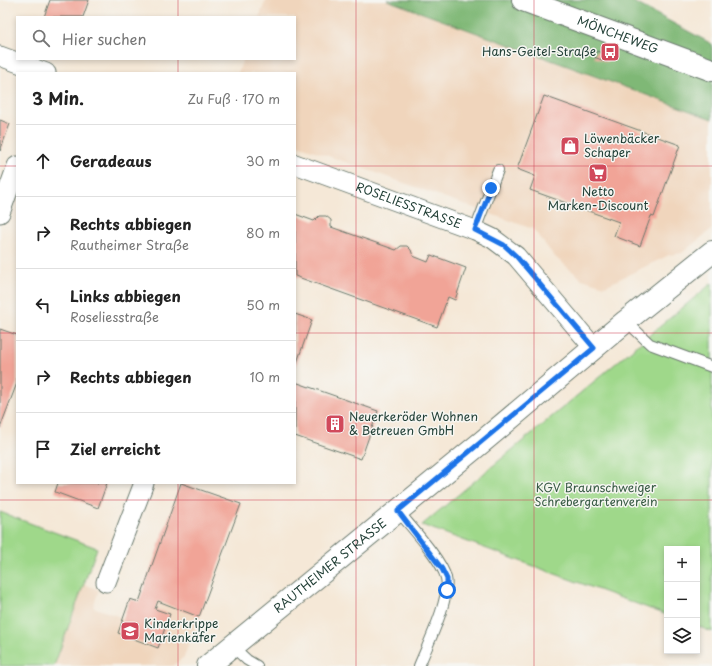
<!DOCTYPE html>
<html lang="de">
<head>
<meta charset="utf-8">
<style>
  :root { --surface:#fff; --page:#f2f2f2; --text:#222; --muted:#767676; --line:#e0e0e0 }
  body { margin:0; font-family:"Playpen Sans",sans-serif; background:var(--page); color:var(--text) }
  .controls { position:absolute; right:12px; bottom:12px; display:grid; overflow:hidden; border-radius:0px; box-shadow:0 2px 6px #0003 }
  .controls button { width:36px; height:36px; display:grid; place-items:center; padding:0; border:0; border-bottom:1px solid var(--line); background:var(--surface); color:var(--text); font:20px sans-serif }
  .stop { position:absolute; width:12px; height:12px; margin:-9px; border:3px solid #1a73e8; border-radius:50%; background:#fff }
  .stop.end { background:#1a73e8; border-color:#fff; box-shadow:0 1px 4px #0008 }
  .list { margin:0; padding:0; list-style:none }
  h2 { display:flex; justify-content:space-between; align-items:center; height:52px; margin:0; padding:0 16px; font-size:17px }
  h2 small { font-size:13px; font-weight:400; color:var(--muted) }
  .list li { display:grid; grid-template-columns:26px 1fr auto; gap:12px; align-items:center; box-sizing:border-box; height:72px; padding:0 16px; border-top:1px solid var(--line) }
  .list b { display:block; font-size:15px; white-space:nowrap }
  .list p { margin:0; font-size:13px; white-space:nowrap; color:var(--muted) }
  .list em { font-size:13px; font-style:normal; color:var(--muted) }
  .icon { flex:none; width:22px; height:22px; fill:none; stroke:currentColor; stroke-width:2; stroke-linecap:round; stroke-linejoin:round }
  .map { position:relative; flex:none; width:712px; height:666px; overflow:hidden }
  .search { position:absolute; background:var(--surface); box-shadow:0 2px 6px #0003; left:16px; top:16px; width:280px; height:44px; display:flex; align-items:center; gap:10px; box-sizing:border-box; padding:0 14px; border-radius:0px; color:var(--muted); font-size:15px }
  .panel { position:absolute; background:var(--surface); box-shadow:0 2px 6px #0003; left:16px; top:72px; width:280px; height:412px; border-radius:0px }
  .map>svg:first-child { display:block }
  .built { fill:#f0d5bc }
  .green { fill:#9fd88a; stroke:#5f8a5f }
  .forest { fill:#7fb876; stroke:#4f7a55 }
  .building { fill:#f1a497 }
  .lines { fill:none; stroke-linecap:round; stroke-linejoin:round }
  .lane-casing { stroke:#6a796d; stroke-width:12 }
  .street-casing { stroke:#6a796d; stroke-width:21 }
  .secondary-casing { stroke:#6a796d; stroke-width:24 }
  .lane { stroke:#fff; stroke-width:10 }
  .street { stroke:#fff; stroke-width:19 }
  .secondary { stroke:#fff; stroke-width:22 }
  .route { stroke:#1a73e8; stroke-width:5 }
  .grid { fill:none; stroke:#d1495b; stroke-width:1; stroke-opacity:0.55 }
  .labels { text-anchor:middle; stroke-width:3; stroke-linejoin:round; paint-order:stroke }
  .street-label { font-size:12px; fill:#1f3d34; stroke:#f6f6f2 }
  .poi-label { font-size:12px; fill:#1f3d34; stroke:#f6f6f2; text-anchor:start }
  .park-label { font-size:12px; fill:#395c45; stroke:#f6f6f2 }
</style>
</head>
<body>
<div class="map">
<svg width="712" height="666" viewBox="0 0 712 666">
  <rect width="100%" height="100%" fill="#f6f6f2"/>
  <filter id="ink" filterUnits="userSpaceOnUse"><feTurbulence type="fractalNoise" baseFrequency=".025" numOctaves="2"/><feDisplacementMap in="SourceGraphic" scale="8" xChannelSelector="R" yChannelSelector="G"/><feConvolveMatrix kernelMatrix="1 2 1 2 8 2 1 2 1" color-interpolation-filters="sRGB"/></filter>
  <filter id="wash" filterUnits="userSpaceOnUse"><feTurbulence type="fractalNoise" baseFrequency=".012" numOctaves="4" result="noise"/><feDisplacementMap in="SourceGraphic" scale="16" xChannelSelector="R" yChannelSelector="G"/><feGaussianBlur stdDeviation="0.9" result="paint"/><feColorMatrix in="noise" values="0 0 0 0 0 0 0 0 0 0 0 0 0 0 0 0 0 1.4 0 .05"/><feComposite in="paint" operator="in"/></filter>
  <g filter="url(#wash)">
    <rect width="100%" height="100%" fill="#f5e8d7"/>
    <path class="built" d="M266 0H387L712 119V229L682 253 669 255 605 286 582 279 555 257 533 229 295 144V73H238L243 59H295V17H259Z
      M84 584 99 590 93 607 123 618 139 602 142 595 199 617 184 657 173 666H54Z"/>
    <path class="green" d="M712 283V632L697 626V549H667V615L422 525Z
      M0 512 97 548 54 666H0Z"/>
    <path class="forest" d="M387 0H630L712 44V119Z"/>
    <g id="blocks">
      <path class="building" d="M50 0H89L83 17H44Z
        M597 51 609 56 607 62 594 57Z
        M544 96 680 145 654 217 651 216 640 246 614 236 619 222 530 190 535 176 517 169Z
        M0 120 10 124 0 151Z
        M295 214 314 221 319 216H326L331 220V227L396 250 401 246H407L411 250 413 256 428 262 431 255 466 268 455 300 448 297 437 327 295 276Z
        M295 314 312 320 295 368Z
        M0 329 17 335V383L0 428Z
        M295 382 378 411 361 459 295 436Z
        M58 483H107L98 508 55 492Z
        M181 483 241 504 199 617 158 601 155 609 170 614 158 648 118 633 130 599 139 602Z"/>
    </g>
  </g>
  <g filter="url(#ink)">
    <use href="#blocks" fill-opacity="0" stroke="#6a796d" stroke-width="1"/>
    <g class="lines">
      <g class="lane-casing">
        <path id="lane" d="M475 230 498 170
          M626 321 650 344 712 367
          M398 511C411 527 442 560 446 578 451 598 427 646 419 666
          M232 646 247 660 257 666"/>
      </g>
      <g class="street-casing">
        <g id="street">
          <path d="M0 56 46 73"/>
          <path id="s1" d="M295 164 475 230 492 238 516 256 594 348"/>
          <path d="M0 213 17 166"/>
          <path d="M106 582 144 483"/>
        </g>
      </g>
      <g class="secondary-casing">
        <g id="secondary">
          <path id="s2" d="M523 0 712 70"/>
          <path id="s3" d="M208 666 482 442 626 321 712 252"/>
        </g>
      </g>
      <use href="#lane" class="lane"/>
      <use href="#street" class="street"/>
      <use href="#secondary" class="secondary"/>
    </g>
  </g>
  <g class="lines" filter="url(#ink)">
    <path class="route" d="M447 590V579L442 569 398 511 594 348 516 256 504 245 475 230 491 188"/>
  </g>
  <path class="grid" d="M178 0V17M356 0V666M534 0V666M178 59V73M0 166H17M295 166H712M0 333H17M295 333H712M178 483V666M0 500H712"/>
  <defs>
    <g id="bus-square" transform="scale(1)"><rect x="-9" y="-9" width="18" height="18" rx="4" fill="#d1495b" stroke="#f6f6f2"/><path d="M-5-6H5V4H4V6H2V4H-2V6H-4V4H-5ZM-3.5-4V0h7V-4ZM-3.5 1.2v1.5H-2V1.2ZM2 1.2v1.5H3.5V1.2Z" fill="#fff"/></g>
    <g id="shop-square" transform="scale(1)"><rect x="-9" y="-9" width="18" height="18" rx="4" fill="#d1495b" stroke="#f6f6f2"/><path d="M-5-2.5h2.3a2.7 3.5 0 0 1 5.4 0H5L5.5 6h-11ZM-1.5-2.5h3a1.5 2.3 0 0 0-3 0Z" fill="#fff"/></g>
    <g id="supermarket-square" transform="scale(1)"><rect x="-9" y="-9" width="18" height="18" rx="4" fill="#d1495b" stroke="#f6f6f2"/><path d="M-6-5.5h2.5l.6 2H6L4.5 2H-2.5L-4.4-4H-6ZM-1.5 3.2a1.3 1.3 0 1 0 .1 0ZM3 3.2a1.3 1.3 0 1 0 .1 0Z" fill="#fff"/></g>
    <g id="building-square" transform="scale(1)"><rect x="-9" y="-9" width="18" height="18" rx="4" fill="#d1495b" stroke="#f6f6f2"/><path d="M-4-6H4V6H1V3H-1V6H-4ZM-2.5-4.3h1.7v1.8h-1.7ZM.8-4.3h1.7v1.8H.8ZM-2.5-1h1.7V.8h-1.7ZM.8-1h1.7V.8H.8Z" fill="#fff"/></g>
    <g id="school-square" transform="scale(1)"><rect x="-9" y="-9" width="18" height="18" rx="4" fill="#d1495b" stroke="#f6f6f2"/><path d="M0-5L7-2L0 1L-7-2ZM-4 1L0 2.5L4 1V4Q0 6-4 4Z" fill="#fff"/></g>
  </defs>
  <g fill-rule="evenodd">
    <use href="#bus-square" x="610" y="52"/>
    <use href="#shop-square" x="570" y="146"/>
    <use href="#supermarket-square" x="598" y="173"/>
    <use href="#building-square" x="335" y="424"/>
    <use href="#school-square" x="130" y="631"/>
  </g>
  <g class="labels">
    <g class="street-label">
      <text dy="4" stroke="none"><textPath href="#s2" startOffset="101">MÖNCHEWEG</textPath></text>
      <text dy="4" stroke="none"><textPath href="#s1" startOffset="121">ROSELIESSTRASSE</textPath></text>
      <text dy="4" stroke="none"><textPath href="#s3" startOffset="158">RAUTHEIMER STRASSE</textPath></text>
    </g>
    <g class="poi-label">
      <text x="596" y="56" text-anchor="end">Hans-Geitel-Straße</text>
      <text x="584" y="143">Löwenbäcker<tspan x="584" dy="14">Schaper</tspan></text>
      <text x="598" y="196" text-anchor="middle">Netto<tspan x="598" dy="14">Marken-Discount</tspan></text>
      <text x="349" y="421">Neuerkeröder Wohnen<tspan x="349" dy="14">&amp; Betreuen GmbH</tspan></text>
      <text x="144" y="628">Kinderkrippe<tspan x="144" dy="14">Marienkäfer</tspan></text>
    </g>
    <g class="park-label">
      <text x="596" y="492">KGV Braunschweiger<tspan x="596" dy="14">Schrebergartenverein</tspan></text>
    </g>
  </g>
</svg>
<div class="controls">
<button>+</button>
<button>−</button>
<button><svg class="icon" aria-label="layers" viewBox="0 0 24 24"><path d="M12 4l9 5-9 5-9-5zM3 14l9 5 9-5"/></svg></button>
</div>
<div class="stop" style="left:447px;top:590px"></div>
<div class="stop end" style="left:491px;top:188px"></div>
<div class="search"><svg class="icon" aria-label="search" viewBox="0 0 24 24"><circle cx="10" cy="10" r="6"/><path d="M15 15l6 6"/></svg>Hier suchen</div>
<section class="panel">
<h2>3 Min.<small>Zu Fuß · 170 m</small></h2>
<ul class="list">
<li><svg class="icon" aria-label="ahead" viewBox="0 0 24 24"><path d="M12 20V5M6 11l6-6 6 6"/></svg><div><b>Geradeaus</b></div><em>30 m</em></li>
<li><svg class="icon" aria-label="right" viewBox="0 0 24 24"><path d="M7 20v-9h11M14 6l5 5-5 5"/></svg><div><b>Rechts abbiegen</b><p>Rautheimer Straße</p></div><em>80 m</em></li>
<li><svg class="icon" aria-label="left" viewBox="0 0 24 24"><path d="M17 20v-9H6M10 6l-5 5 5 5"/></svg><div><b>Links abbiegen</b><p>Roseliesstraße</p></div><em>50 m</em></li>
<li><svg class="icon" aria-label="right" viewBox="0 0 24 24"><path d="M7 20v-9h11M14 6l5 5-5 5"/></svg><div><b>Rechts abbiegen</b></div><em>10 m</em></li>
<li><svg class="icon" aria-label="arrive" viewBox="0 0 24 24"><path d="M6 21V4h12l-3 4 3 4H6"/></svg><div><b>Ziel erreicht</b></div></li>
</ul>
</section>
</div>
</body>
</html>
